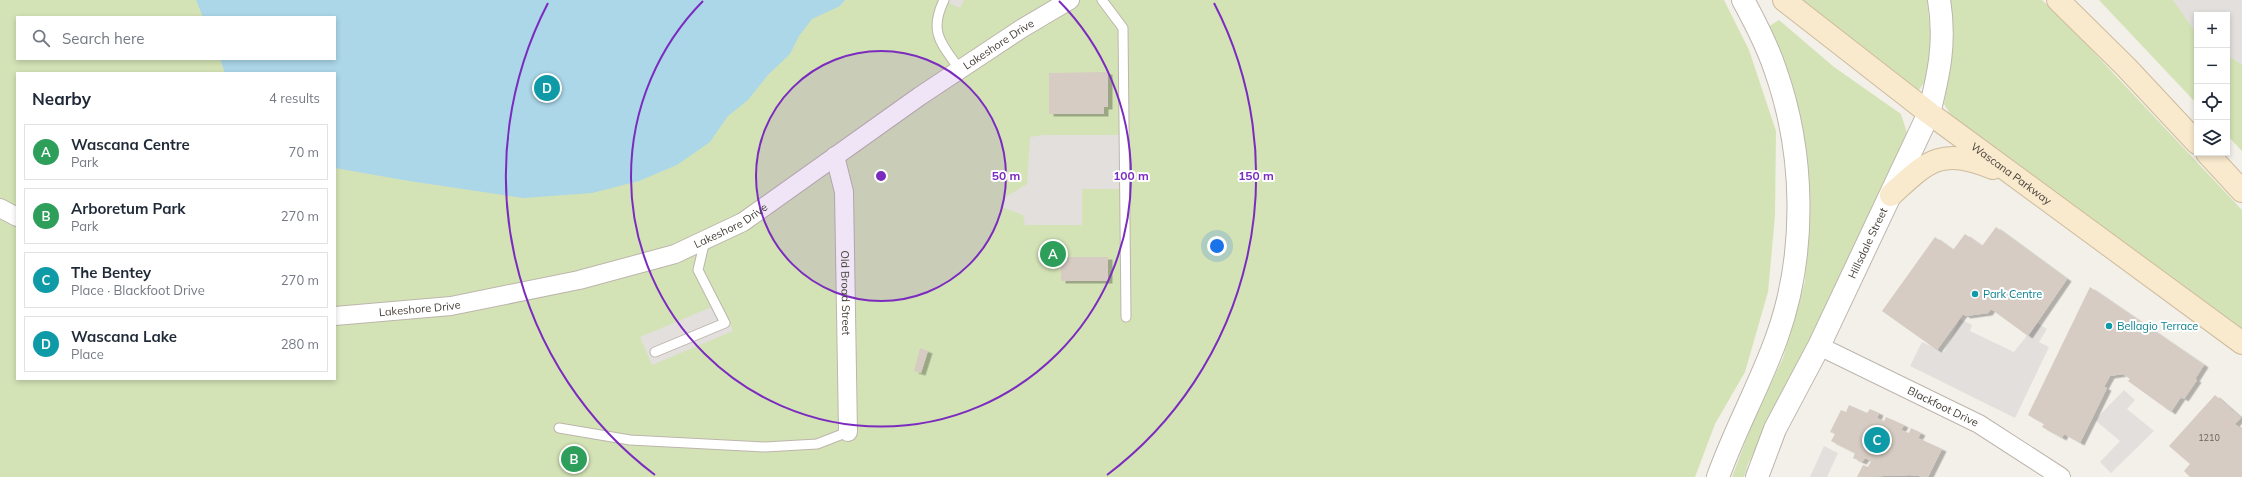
<!DOCTYPE html>
<html lang="en">
<head>
<meta charset="utf-8">
<style>
  :root { --surface:#fff; --page:#f6f6f7; --text:#1f2937; --muted:#747a83; --line:#e0e1e3; --accent:#e5352e }
  body { margin:0; font-family:Mulish,sans-serif; background:var(--page); color:var(--text) }
  .controls { position:absolute; right:12px; top:12px; display:grid; overflow:hidden; border-radius:0px; box-shadow:0 2px 6px #0003 }
  .controls button { width:36px; height:36px; display:grid; place-items:center; padding:0; border:0; border-bottom:1px solid var(--line); background:var(--surface); color:var(--text); font:20px sans-serif }
  .you { position:absolute; left:1217px; top:246px; width:14px; height:14px; margin:-10px; border:3px solid #fff; border-radius:50%; background:#1a73e8; box-shadow:0 0 0 6px #1a73e833 }
  .badge { display:grid; place-items:center; width:26px; height:26px; border-radius:50%; background:var(--accent); color:#fff; font-size:13px; font-weight:700 }
  .pin { position:absolute; translate:-50% -50%; border:2px solid #fff; box-shadow:0 1px 4px #0006 }
  .list { margin:0; padding:0; list-style:none }
  h2 { display:flex; justify-content:space-between; align-items:center; height:52px; margin:0; padding:0 16px; font-size:17px }
  h2 small { font-size:13px; font-weight:400; color:var(--muted) }
  .list li { display:grid; grid-template-columns:26px 1fr auto; gap:12px; align-items:center; box-sizing:border-box; height:56px; margin:0 8px 8px; padding:0 8px; border:1px solid var(--line); border-radius:0px }
  .list b { display:block; font-size:15px; white-space:nowrap }
  .list p { margin:0; font-size:13px; white-space:nowrap; color:var(--muted) }
  .list em { font-size:13px; font-style:normal; color:var(--muted) }
  .icon { flex:none; width:22px; height:22px; fill:none; stroke:currentColor; stroke-width:2; stroke-linecap:round; stroke-linejoin:round }
  .map { position:relative; flex:none; width:2242px; height:477px; overflow:hidden }
  .search { position:absolute; background:var(--surface); box-shadow:0 2px 6px #0003; left:16px; top:16px; width:320px; height:44px; display:flex; align-items:center; gap:10px; box-sizing:border-box; padding:0 14px; border-radius:0px; color:var(--muted); font-size:15px }
  .panel { position:absolute; background:var(--surface); box-shadow:0 2px 6px #0003; left:16px; top:72px; width:320px; height:308px; border-radius:0px }
  .map>svg:first-child { display:block }
  .green { fill:#d4e3b6; fill-rule:evenodd }
  .parking { fill:#e2dfdd }
  .water { fill:#abd7e9 }
  .building { fill:#d6ccc3; filter:url(#shadow) }
  .lines { fill:none; stroke-linecap:round; stroke-linejoin:round }
  .service-casing { stroke:#bdb5ac; stroke-width:11 }
  .minor-casing { stroke:#bdb5ac; stroke-width:20 }
  .tertiary-casing { stroke:#bdb5ac; stroke-width:24 }
  .secondary-casing { stroke:#cebc9d; stroke-width:24 }
  .service { stroke:#fff; stroke-width:9 }
  .minor { stroke:#fff; stroke-width:18 }
  .tertiary { stroke:#fff; stroke-width:22 }
  .secondary { stroke:#f9e9cd; stroke-width:22 }
  .ring { fill:none; stroke:#7b2cbf; stroke-width:2 }
  .culture-dot { fill:#0f9aa8; stroke:#fff; stroke-width:1.5 }
  .labels { text-anchor:middle; stroke-width:4; stroke-linejoin:round; paint-order:stroke }
  .number-label { font-size:9px; fill:#6a625b }
  .street-label { font-size:11px; fill:#463f38; stroke:#fff }
  .culture-label { font-size:11px; fill:#0d838f; stroke:#fff; text-anchor:start }
  .centre { fill:#7b2cbf; stroke:#fff; stroke-width:2 }
  .ring-label { font-size:12px; text-anchor:middle; font-weight:bold; fill:#7b2cbf; stroke:#fff; stroke-width:4; stroke-linejoin:round; paint-order:stroke }
</style>
</head>
<body>
<div class="map">
<svg width="2242" height="477" viewBox="0 0 2242 477">
  <defs>
    <filter id="shadow"><feDropShadow dx="4.5" dy="2.5" stdDeviation="0" flood-color="#0004"/></filter>
  </defs>
  <rect width="100%" height="100%" fill="#f3efe9"/>
  <path class="green" d="M0 0H1724L1749 50 1776 131 1775 216 1768 292 1745 372 1715 424 1695 477H0ZM17 17H335V59H17ZM17 73H335V379H17Z
    M1799 0H1927L1931 38 1927 79 1918 91Z
    M1948 0H2042L2068 25 2242 210V331L1954 120 1944 104C1950 69 1955 35 1948 0Z
    M2099 0H2242V151L2227 135V15H2197V104Z
    M1779 20 1834 67 1901 114 1908 136 1840 278 1748 464 1744 477H1732L1754 419 1783 358 1805 281 1810 195 1800 119 1768 27Z"/>
  <path class="parking" d="M942 0H964L960 8Z
    M2173 0H2242V65L2227 55V15H2197V34Z
    M1044 135H1130V189H1082V225H1025L1023 215 1004 208V198L1027 184 1030 137Z
    M721 303 733 331 652 365 640 337Z
    M1960 319 1972 325 1970 331 2014 352 2037 323 2047 329 2039 342 2049 347 2015 418 1910 366 1922 342 1944 352Z
    M2124 390 2135 400 2127 409 2154 431 2111 473 2100 462 2120 441 2095 420Z
    M1824 446 1838 453 1827 477H1810Z"/>
  <path class="water" d="M196 0H845L840 6 812 19 799 36 790 54 768 75 748 100 728 116 710 142 677 165 639 181 592 193 523 198 409 181 335 168V73H225L220 59H335V17H203Z"/>
  <path class="building" d="M1108 72V107H1104V114H1049V73Z
    M1996 227 2067 279 2028 336 1991 309 1988 313 1966 316 1963 314 1937 350 1882 311 1935 237 1953 250 1965 234 1982 246Z
    M1061 257H1108V281H1061Z
    M2090 287 2204 365 2195 379 2197 380 2184 399 2181 397 2171 412 2128 381 2130 379 2123 374 2110 376 2104 387 2107 388 2080 443 2064 434 2062 438 2042 427 2044 424 2028 415Z
    M920 348 928 351 921 373 914 371Z
    M2215 395 2241 418 2235 424 2242 430V477H2190L2184 471 2190 464 2169 446Z
    M1849 405 1867 413 1870 409 1879 413 1877 418 1884 421 1886 417 1904 425 1901 430 1909 433 1911 428 1921 433 1918 438 1942 449 1928 477 1910 475 1857 477 1863 465 1868 467 1871 461 1865 458 1862 462 1853 458 1855 453 1831 441 1835 434 1830 432 1841 410 1846 412Z"/>
  <g class="lines">
    <g class="service-casing">
      <path id="service" d="M944 0C928 33 942 44 960 70
        M1102 0 1123 28 1126 317
        M655 352 725 323 698 270 705 240
        M559 428 630 440 765 447 817 444 848 432"/>
    </g>
    <g class="minor-casing">
      <g id="minor">
        <path id="s1" d="M835 156 844 192 848 432"/>
        <path d="M0 208 17 217"/>
        <path id="s2" d="M335 316 451 306 579 280 675 254 743 222 920 96 1021 29 1070 0"/>
        <path id="s3" d="M1819 346 1979 424 2061 477"/>
      </g>
    </g>
    <g class="tertiary-casing">
      <g id="tertiary">
        <path d="M1718 477C1735 429 1760 385 1777 337 1807 253 1805 153 1775 69 1767 45 1755 22 1743 0"/>
        <path id="s4" d="M1757 477 1775 429 1819 346 1929 113C1939 74 1946 41 1939 0"/>
      </g>
    </g>
    <g class="secondary-casing">
      <g id="secondary">
        <path id="s5" d="M1784 0 1929 113 2242 343"/>
        <path d="M2058 0 2126 67 2197 143"/>
        <path d="M2207 153 2242 191"/>
        <path d="M1891 195C1929 160 1941 147 1993 168"/>
      </g>
    </g>
    <use href="#service" class="service"/>
    <use href="#minor" class="minor"/>
    <use href="#tertiary" class="tertiary"/>
    <use href="#secondary" class="secondary"/>
  </g>
  <circle cx="881" cy="176" r="125" fill="#7b2cbf" fill-opacity=".12"/>
  <g class="ring">
    <circle cx="881" cy="176" r="125"/>
    <path d="M1059 1A250 250 0 1 1 703 1"/>
    <path d="M655 475A375 375 0 0 1 548 3M1214 3A375 375 0 0 1 1107 475"/>
  </g>
  <g class="culture-dot">
    <circle cx="1975" cy="294" r="4"/>
    <circle cx="2109" cy="326" r="4"/>
  </g>
  <g class="labels">
    <g class="number-label">
      <text x="2209" y="441">1210</text>
    </g>
    <g class="street-label">
      <text dy="4" stroke="none"><textPath href="#s2" startOffset="733">Lakeshore Drive</textPath></text>
      <text dy="4" stroke="none"><textPath href="#s5" startOffset="286">Wascana Parkway</textPath></text>
      <text dy="4" stroke="none"><textPath href="#s2" startOffset="409">Lakeshore Drive</textPath></text>
      <text dy="4" stroke="none"><textPath href="#s4" startOffset="259">Hillsdale Street</textPath></text>
      <text dy="4" stroke="none"><textPath href="#s1" startOffset="138">Old Broad Street</textPath></text>
      <text dy="4" stroke="none"><textPath href="#s2" startOffset="85">Lakeshore Drive</textPath></text>
      <text dy="4" stroke="none"><textPath href="#s3" startOffset="138">Blackfoot Drive</textPath></text>
    </g>
    <g class="culture-label">
      <text x="1983" y="298">Park Centre</text>
      <text x="2117" y="330">Bellagio Terrace</text>
    </g>
  </g>
  <circle cx="881" cy="176" r="6" class="centre"/>
  <g class="ring-label">
    <text x="1006" y="180">50 m</text>
    <text x="1131" y="180">100 m</text>
    <text x="1256" y="180">150 m</text>
  </g>
</svg>
<div class="controls">
<button>+</button>
<button>−</button>
<button><svg class="icon" aria-label="locate" viewBox="0 0 24 24"><circle cx="12" cy="12" r="6"/><path d="M12 2v4M12 18v4M2 12h4M18 12h4"/></svg></button>
<button><svg class="icon" aria-label="layers" viewBox="0 0 24 24"><path d="M12 4l9 5-9 5-9-5zM3 14l9 5 9-5"/></svg></button>
</div>
<div class="you"></div>
<div class="pin badge" style="left:1053px;top:254px;background:#2e9e5b">A</div>
<div class="pin badge" style="left:574px;top:459px;background:#2e9e5b">B</div>
<div class="pin badge" style="left:1877px;top:440px;background:#0f9aa8">C</div>
<div class="pin badge" style="left:547px;top:88px;background:#0f9aa8">D</div>
<div class="search"><svg class="icon" aria-label="search" viewBox="0 0 24 24"><circle cx="10" cy="10" r="6"/><path d="M15 15l6 6"/></svg>Search here</div>
<section class="panel">
<h2>Nearby<small>4 results</small></h2>
<ul class="list">
<li><span class="badge" style="background:#2e9e5b">A</span><div><b>Wascana Centre</b><p>Park</p></div><em>70 m</em></li>
<li><span class="badge" style="background:#2e9e5b">B</span><div><b>Arboretum Park</b><p>Park</p></div><em>270 m</em></li>
<li><span class="badge" style="background:#0f9aa8">C</span><div><b>The Bentey</b><p>Place · Blackfoot Drive</p></div><em>270 m</em></li>
<li><span class="badge" style="background:#0f9aa8">D</span><div><b>Wascana Lake</b><p>Place</p></div><em>280 m</em></li>
</ul>
</section>
</div>
</body>
</html>
